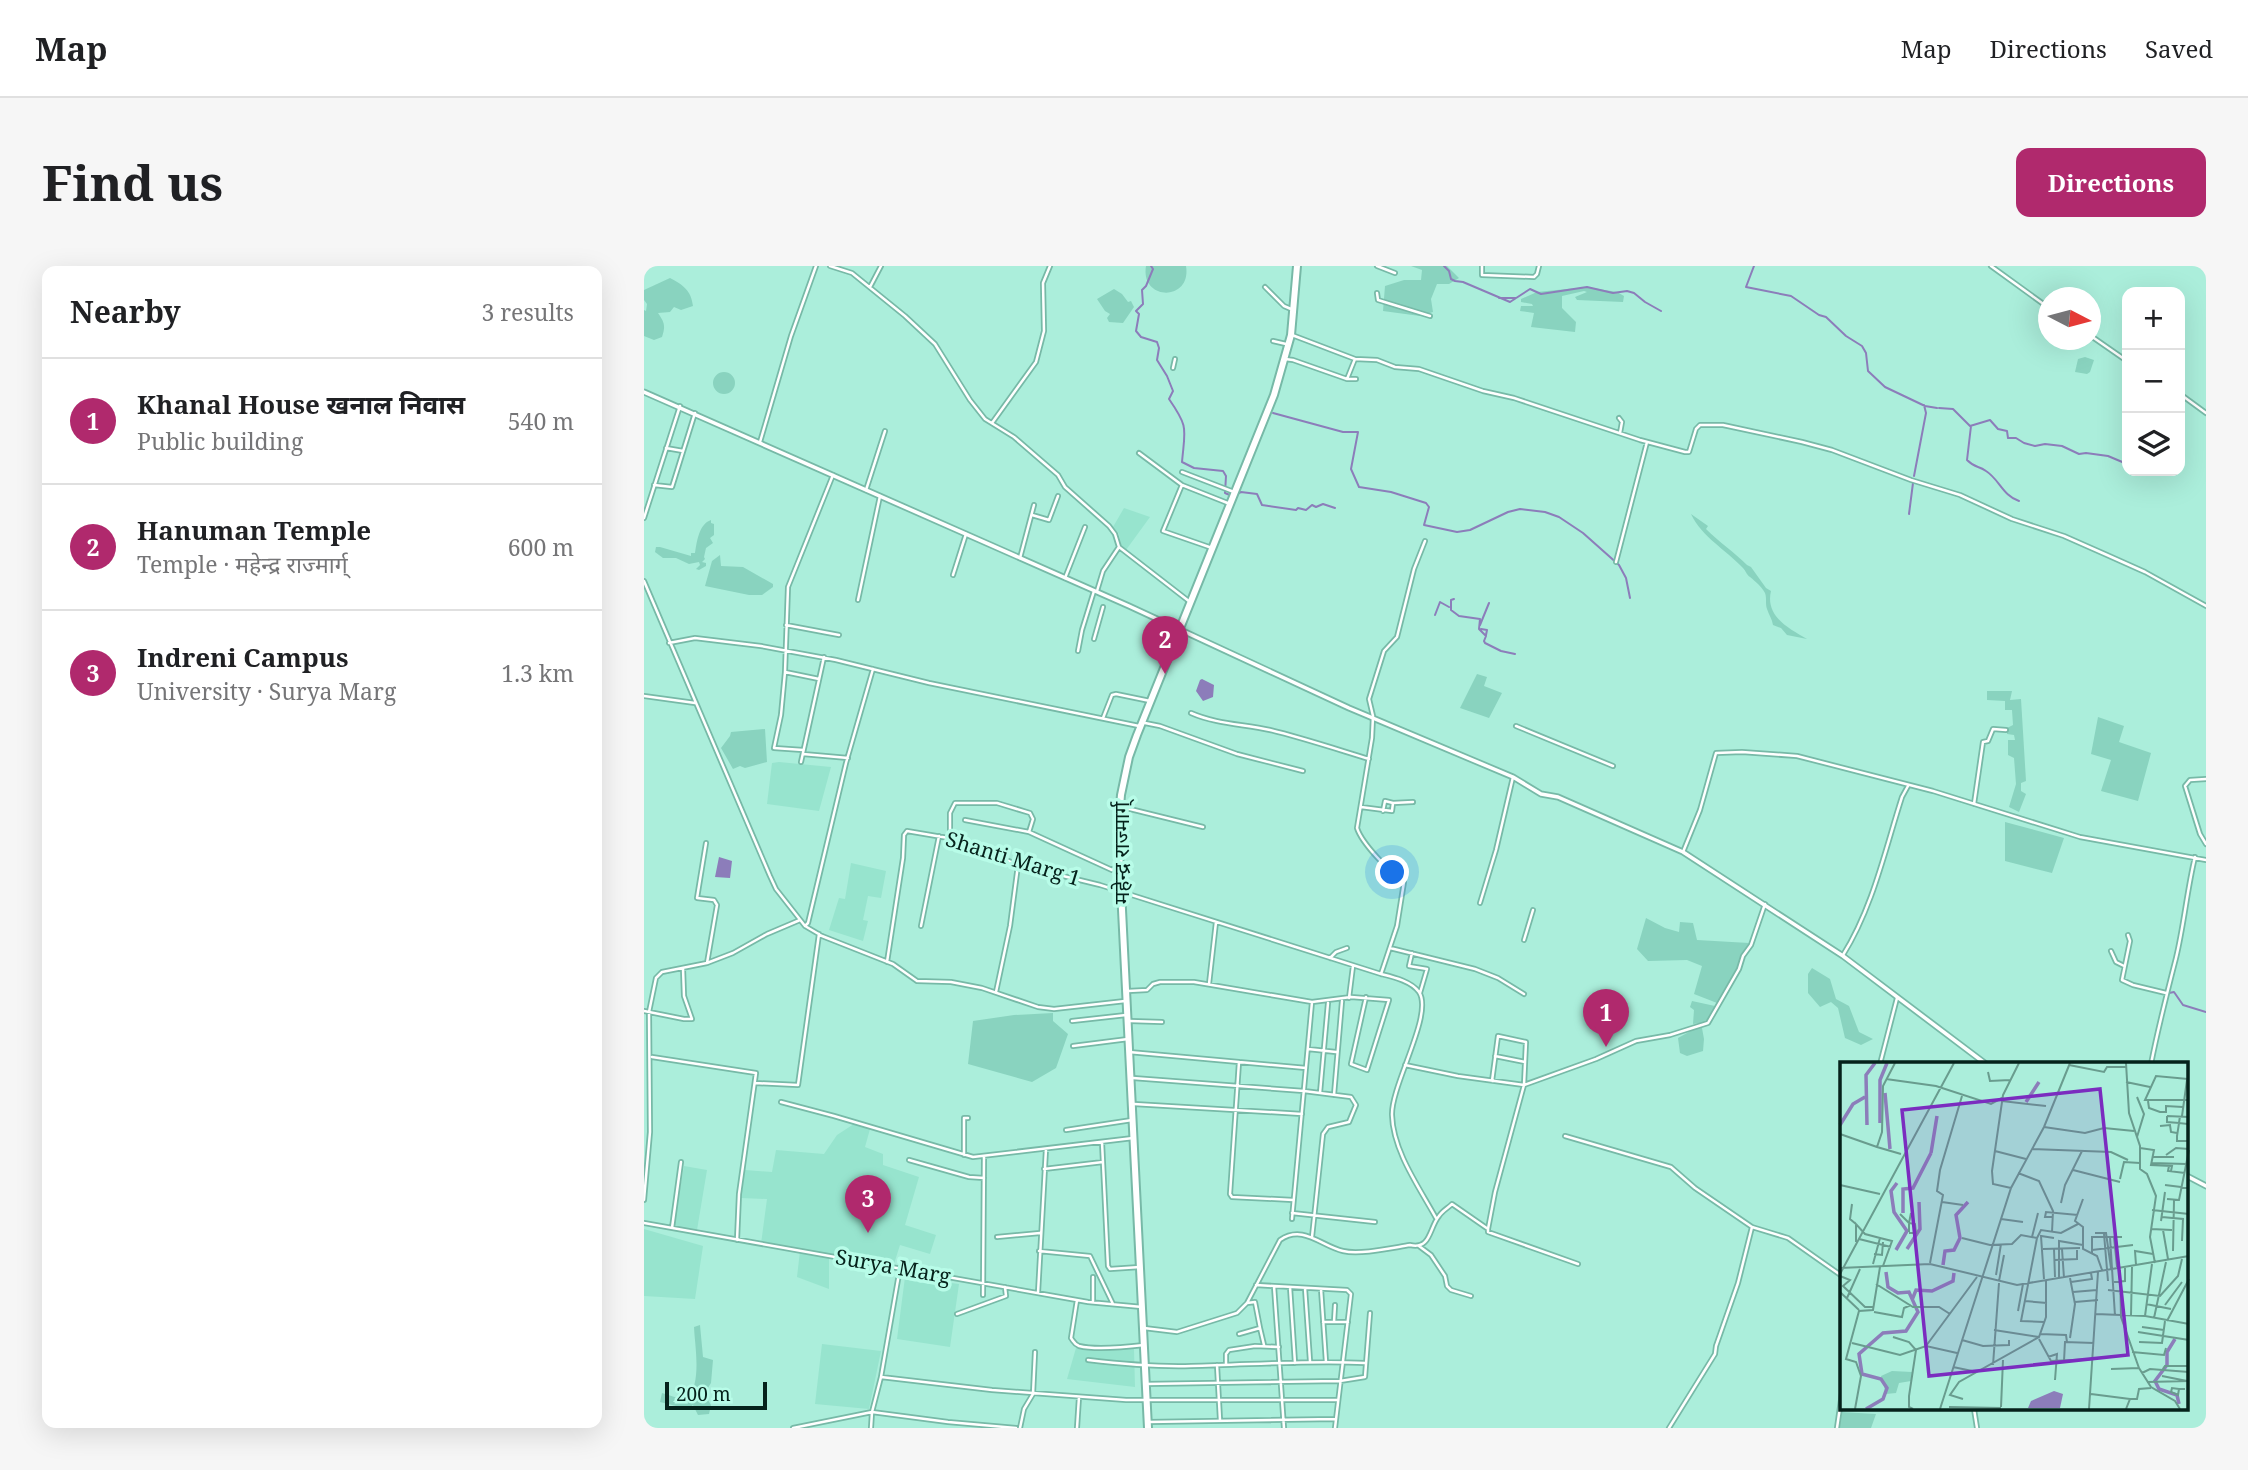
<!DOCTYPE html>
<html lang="en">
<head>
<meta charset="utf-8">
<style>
  :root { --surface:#fff; --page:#f6f6f6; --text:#202124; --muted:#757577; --line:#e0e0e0; --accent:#b0296d }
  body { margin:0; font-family:"Noto Serif","Noto Sans Devanagari",serif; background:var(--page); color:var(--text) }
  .controls { position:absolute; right:21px; top:21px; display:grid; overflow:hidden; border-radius:14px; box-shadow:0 7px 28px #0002 }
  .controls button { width:63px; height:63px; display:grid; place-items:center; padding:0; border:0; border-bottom:2px solid var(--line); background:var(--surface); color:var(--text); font:35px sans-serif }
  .compass { position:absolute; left:1394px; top:21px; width:63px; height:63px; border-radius:50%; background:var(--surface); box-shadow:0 7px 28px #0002; rotate:96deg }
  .scale { position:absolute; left:21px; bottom:18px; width:102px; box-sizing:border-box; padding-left:7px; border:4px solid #05221b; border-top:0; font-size:19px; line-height:24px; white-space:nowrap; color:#05221b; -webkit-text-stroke:5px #b8fce8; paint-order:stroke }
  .you { position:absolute; left:749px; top:607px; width:24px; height:24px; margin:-18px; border:5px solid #fff; border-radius:50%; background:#1a73e8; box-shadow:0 0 0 10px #1a73e833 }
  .badge { display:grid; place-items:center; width:46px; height:46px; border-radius:50%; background:var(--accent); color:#fff; font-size:23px; font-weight:700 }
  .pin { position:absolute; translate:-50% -58px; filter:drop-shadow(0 2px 4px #0008) }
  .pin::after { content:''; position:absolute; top:37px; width:24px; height:21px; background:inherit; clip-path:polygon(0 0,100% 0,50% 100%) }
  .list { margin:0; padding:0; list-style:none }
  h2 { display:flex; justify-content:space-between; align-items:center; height:91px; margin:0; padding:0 28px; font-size:30px }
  h2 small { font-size:23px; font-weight:400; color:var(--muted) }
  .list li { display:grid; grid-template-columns:46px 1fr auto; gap:21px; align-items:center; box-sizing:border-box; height:126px; padding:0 28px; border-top:2px solid var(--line) }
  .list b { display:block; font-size:26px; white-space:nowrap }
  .list p { margin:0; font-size:23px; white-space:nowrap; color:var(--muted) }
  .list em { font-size:23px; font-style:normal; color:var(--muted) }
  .icon { flex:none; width:38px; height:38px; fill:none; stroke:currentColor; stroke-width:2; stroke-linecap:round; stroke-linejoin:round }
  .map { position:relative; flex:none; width:1562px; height:1162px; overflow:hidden; border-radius:14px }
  header { display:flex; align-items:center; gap:42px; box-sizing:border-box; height:98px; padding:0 35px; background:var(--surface); border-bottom:2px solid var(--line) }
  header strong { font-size:33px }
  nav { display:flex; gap:38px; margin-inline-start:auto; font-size:24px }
  .intro { display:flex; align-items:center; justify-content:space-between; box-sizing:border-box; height:168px; padding:0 42px }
  h1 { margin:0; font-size:49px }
  .button { padding:18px 32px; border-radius:14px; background:var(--accent); color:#fff; font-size:24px; font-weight:700 }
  main { display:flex; gap:42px; padding:0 42px }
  aside { flex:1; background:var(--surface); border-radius:14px; box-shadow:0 7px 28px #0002 }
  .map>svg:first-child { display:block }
  .built { fill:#97e4ce }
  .green { fill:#89d3bf }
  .water { fill:#8c7dba }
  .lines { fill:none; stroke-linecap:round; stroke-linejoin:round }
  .stream { stroke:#8c7dba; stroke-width:2 }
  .minor-casing { stroke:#77b9a7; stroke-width:6 }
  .tertiary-casing { stroke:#77b9a7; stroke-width:7 }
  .trunk-casing { stroke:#77b9a7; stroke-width:10 }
  .minor { stroke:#fff; stroke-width:2.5 }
  .tertiary { stroke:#fff; stroke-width:3.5 }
  .trunk { stroke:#fff; stroke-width:6 }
  .labels { text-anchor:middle; stroke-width:7; stroke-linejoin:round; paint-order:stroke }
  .street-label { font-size:21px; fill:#05221b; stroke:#b8fce8 }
  .inset-river { fill:none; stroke:#8c7dba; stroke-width:3.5 }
  .inset-road { fill:none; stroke:#699c8e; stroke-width:2 }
  .view { fill:#7b2cbf; fill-opacity:0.15; stroke:#7b2cbf; stroke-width:3.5 }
  .inset-edge { fill:none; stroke:#05221b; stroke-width:3.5 }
</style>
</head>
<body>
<header>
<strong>Map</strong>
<nav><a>Map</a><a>Directions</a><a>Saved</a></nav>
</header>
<div class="intro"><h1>Find us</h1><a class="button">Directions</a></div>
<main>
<aside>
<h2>Nearby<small>3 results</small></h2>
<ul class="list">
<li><span class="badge">1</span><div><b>Khanal House खनाल निवास</b><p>Public building</p></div><em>540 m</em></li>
<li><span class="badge">2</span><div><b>Hanuman Temple</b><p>Temple · महेन्द्र राज्मार्ग्</p></div><em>600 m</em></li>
<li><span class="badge">3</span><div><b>Indreni Campus</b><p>University · Surya Marg</p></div><em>1.3 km</em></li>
</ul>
</aside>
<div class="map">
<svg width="1562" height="1162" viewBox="0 0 1562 1162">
  <rect width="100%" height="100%" fill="#abeedb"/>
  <path class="built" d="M480 242 506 251 482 284 477 279 475 268 469 261Z
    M135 496 187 501 175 545 123 538 128 497Z
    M207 597 242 605 237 632 224 630 219 654 224 655 219 675 185 664 195 632 201 633Z
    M213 856 226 863 221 881 239 888V899L275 911 261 959 292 969 286 988 256 979 249 1001 185 990V1023L153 1011 156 985 117 978 123 933 97 932 101 904 128 906 132 884 180 888 193 869Z
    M40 900 63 904 53 964 29 962Z
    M0 963 59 980 51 1033 0 1030Z
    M261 1011 315 1018 306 1081 253 1073Z
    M178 1078 237 1085 225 1143 171 1138Z
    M432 1082 490 1083 491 1121 423 1113Z"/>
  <path class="green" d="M502 0H542C548 36 496 35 502 0Z
    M767 0H803L815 12 805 18H793L787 33 789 46 776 50 739 45 741 20 760 14H777L778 4Z
    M26 12C39 19 47 24 49 40L37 44 30 41 26 46 14 47C20 56 22 59 18 71L10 74 0 70V44L2 45 3 38 0 34V24Z
    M943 21 973 26 980 30 979 36 933 34 931 31 943 26 940 25 918 30V42L932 56 931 66 887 61 890 47 876 45 877 40H889L888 38 877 36V33L893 26Z
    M470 23 478 28 484 36 487 35 490 41 479 57 465 56 463 52 466 48 461 45 453 33Z
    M1441 91 1450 94 1446 106 1443 108 1431 106 1434 93Z
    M69 117a11 11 0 1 1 22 0a11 11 0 1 1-22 0Z
    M1047 248 1064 260 1062 263C1075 276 1090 286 1103 299L1107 301 1122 322 1127 325C1121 350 1144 362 1163 373L1143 369 1137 362 1129 359C1128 353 1125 349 1123 343 1121 338 1123 332 1121 327 1117 320 1112 316 1106 311 1102 308 1102 305 1099 302 1081 283 1058 271 1047 248Z
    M67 254V257L70 258V269L66 272 69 277 62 282 60 291 61 293 58 296 62 297V300L55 304 52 303 56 299 55 296 45 298 32 292H19L11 286 12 281H16L47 290V287H51C53 275 55 258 67 254Z
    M76 289 77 300 99 301 129 318V321L118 329H105L61 320 68 295Z
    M833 408 843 411 840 420 858 427 845 452 816 442Z
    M1343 425H1368L1366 434 1377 433 1382 515 1377 517V525L1382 528 1375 546 1365 541 1372 518 1370 492 1364 489V474H1371L1370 469 1363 468V462L1369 459 1368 444H1361V435L1343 434Z
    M1454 451 1480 460 1475 476 1507 487 1494 535 1457 525 1467 494 1447 488Z
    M121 463 123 496 101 502 96 500 89 503 77 482 86 470 87 466Z
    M1361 556 1420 572 1408 607 1361 595Z
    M1002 652 1021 662 1035 666 1036 656 1049 657 1053 674 1105 677 1098 689 1094 703 1073 737 1050 728 1058 700 1043 694 1004 695 993 683Z
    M1168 702 1186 713 1192 733 1205 740 1215 766 1229 773 1217 779 1201 772 1194 742 1187 736 1176 741 1164 727V708Z
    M1048 735 1071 740 1064 756 1049 758 1050 744 1046 741Z
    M409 747V755L424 768 412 802 388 816 324 798 329 755 370 749Z
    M1052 762H1058L1060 773 1059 785 1043 790 1036 787 1034 772Z
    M56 1059 59 1091 69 1094 67 1117 60 1128 67 1139 65 1148 54 1149 49 1139 44 1143 16 1136 18 1127 43 1135C58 1115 51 1083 50 1061Z
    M1197 1146 1232 1148 1227 1162H1194Z"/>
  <path class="water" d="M558 413 570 419 569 431 559 435 552 425 556 414Z
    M75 591 88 595 86 612 71 611Z"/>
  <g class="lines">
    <path class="stream" d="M507 0 509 3 502 20 498 24 499 38 492 45 495 48 492 65 497 71 513 76 515 82 513 94 523 110 529 125 525 133C545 162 541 162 538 196L550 202 579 205 582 210 581 227 588 230
      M800 0 805 5 807 13 811 15 819 16 866 36 886 23 897 28 943 21 969 27 983 25 990 27 1001 36 1017 45
      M1110 0 1102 21 1147 30 1175 49 1182 51 1202 70 1218 80 1222 87 1224 105 1241 121 1281 140 1293 142
      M855 32H872
      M1295 142 1309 143 1326 160 1346 154 1354 163 1363 165 1364 172H1372L1380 177 1391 180 1401 178 1418 180 1435 188 1442 187 1464 190 1483 198
      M629 147 699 166H714L707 203 715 221 747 226 782 237 785 241 780 259 813 266 826 264 864 246 876 243 901 246 915 251 939 267 975 299 982 312 986 332
      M1327 160 1323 194C1332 203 1334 199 1342 205 1355 213 1359 230 1375 235
      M1270 210 1282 147 1280 139
      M593 228 597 226 613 228 618 239 652 244 654 242 662 244 668 239 672 241 679 238 691 242
      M1265 248 1269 217
      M810 333 807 334V344L815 350 836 353 835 363 842 370 840 375 841 377 857 385 871 388
      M791 349 796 336 805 341
      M836 359 845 337
      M837 363 843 364 842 369
      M1525 727 1530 726 1539 739 1562 746"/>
    <g class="minor-casing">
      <path id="minor" d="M186 0 208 7 261 50 291 78 326 134 341 153 370 171 414 209 421 221 465 260 471 268 475 281 546 336
        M733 0 751 7
        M838 0V9L890 11 893 8 895 0
        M1347 0 1405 42
        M226 21 237 0
        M621 21 640 40 647 43
        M733 27 734 34 786 50
        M648 69 711 93 733 94 751 101 775 103 839 125 870 132 996 174 1041 186H1045L1052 163 1056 159H1079L1158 176 1188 184 1267 214 1316 229 1368 253 1420 270 1463 289 1501 306 1562 340
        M1447 70 1483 95
        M629 75 642 78
        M641 93 649 94 703 113 711 93
        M529 102 531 93
        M703 113H712
        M1536 128 1562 147
        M975 152 978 156 976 167
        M348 157 392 96 400 65 399 17 406 0
        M116 176 147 70 172 0
        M22 182 39 185
        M495 187 538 219 586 238
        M538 206 590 226
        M10 219 28 221 51 147
        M538 219 519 265 568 282
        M222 224 241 165
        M388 249 405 254 414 230
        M0 252 36 140
        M376 292 390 239
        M972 296 1003 176
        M309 309 322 268
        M421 312 441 261
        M0 315 126 610 132 623 161 660 178 670 249 698 273 715 307 716 338 722 394 741 410 743 481 735
        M453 325 459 305 475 281
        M214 334 236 230
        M142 359 195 369
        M450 373 459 341
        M25 377 51 372 117 380 192 394 285 417 495 460
        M434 385 438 364 450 325
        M141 406 175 413
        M0 430 51 437
        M547 447C572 458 599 458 626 464 659 472 692 483 725 493
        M459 452 468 429 472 428 506 435
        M501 457 516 460 593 488 659 505
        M872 460 969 500
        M159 484 130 482 137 449 141 406 144 321 189 209
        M159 488 204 492
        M157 496 180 391
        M1562 513 1546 514 1541 520 1556 568 1562 578
        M1330 538 1339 476 1344 475 1349 463 1362 464
        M478 541 559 561
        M717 541 748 545 749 537
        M739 545 741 535 749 537 769 536
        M321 554 385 566 468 604 475 599
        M306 572V547L311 537H353L386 547 389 553 385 566
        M62 577 53 632 70 634 73 639 63 697
        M1039 586 1056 544 1072 487 1098 486 1153 490 1289 525 1436 571 1562 594
        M836 637 852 584 869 511
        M161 660 164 657 202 497 229 403
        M277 660 295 570
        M1484 669 1486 675 1478 714 1489 719 1522 727
        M880 674 889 644
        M746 682 831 703 854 712 880 728
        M1467 685 1472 696 1480 700
        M768 687 765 700 783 703 776 727
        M1199 689C1229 641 1241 584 1258 531L1264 520
        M686 692 692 686 703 682
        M243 696 259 592 260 569 263 565 316 574 374 599 456 619 737 708 753 660 760 616C746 606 718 578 713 562L728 472 729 450 725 433 740 385 753 371 770 303 781 275
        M737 708C749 711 767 715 775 726 790 748 747 819 748 849 749 885 775 921 792 952
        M565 718 572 656
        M484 725 503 724 509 718 516 716H550L668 736 707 731 745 734 723 804 707 798 722 731
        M352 726 366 660 374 599
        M705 732 709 700
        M0 745 40 753H48L40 730 39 702
        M428 755 482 749
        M486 755 518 756
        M429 780 484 773
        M664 783 692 786
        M485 786 662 802
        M851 790 881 796
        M8 791 112 807 95 928 93 974
        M595 796 586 928 588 931 649 934
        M1236 798 1253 732
        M1507 798C1514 762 1523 727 1532 692 1540 659 1543 624 1551 591
        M761 799 814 810 880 819 952 793 992 775 1026 769 1064 757 1095 703 1099 690 1107 679 1121 638
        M489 812 660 825 707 831 712 839 705 856 684 861 679 868 668 971
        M111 817 154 819 175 668
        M676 827 684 737
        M690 829 698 735
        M137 836 190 850 329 891 489 872
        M490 838 658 848
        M422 864 488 854
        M921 870 1027 901 1051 922 1108 961
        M458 876 464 1000 466 1003 496 1001
        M320 889V852H324
        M265 894 325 911 340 912
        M400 903 459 896
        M0 934 6 866 5 746 12 712 18 706 63 697 89 687 123 668 156 654
        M648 947 731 956
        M648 953 668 736
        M0 957 444 1036 498 1041
        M28 962 37 896
        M844 963 851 926 880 819 882 776 854 770 848 815
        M353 971 396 967
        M775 980 787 989 801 1010 803 1020 807 1024 827 1030
        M395 985 446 990 469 1038
        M612 1019 703 1024 707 1028 691 1162
        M630 1020 640 1162
        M646 1021 651 1097
        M661 1022 666 1095
        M677 1023 682 1096
        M394 1027 402 883
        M339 1029 340 891
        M433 1034 427 1072C430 1076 430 1078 435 1080 451 1084 483 1081 500 1079
        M449 1035V1011
        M313 1048 362 1030 361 1021
        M679 1056H704
        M690 1056 691 1039
        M500 1062 533 1066 593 1047 603 1037 636 974C659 958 677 980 699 985 716 989 747 982 766 979 787 984 785 962 795 950 798 945 804 942 808 938L844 963V966L934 998
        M616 1062 620 1079
        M595 1068 616 1062 611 1036 603 1037
        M444 1094C478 1098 513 1101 547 1100 605 1099 663 1094 721 1097
        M582 1098V1088L585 1084 611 1080 635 1081
        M573 1099 576 1154
        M237 1111 348 1124 482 1134H694
        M501 1118 696 1115 721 1111 726 1047
        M1330 1143 1333 1162
        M504 1156 692 1153
        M149 1162 228 1146 304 1156 372 1162
        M227 1162 228 1146 237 1111 256 1002
        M376 1162 380 1143 389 1128 391 1086
        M433 1162 435 1131
        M1025 1162 1071 1088 1072 1080 1094 1017 1108 961 1144 972 1198 1010
        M1193 1162 1198 1127"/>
    </g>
    <g class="tertiary-casing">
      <path id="tertiary" d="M0 126 485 340 705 442 869 511 897 528 914 531 1039 586 1199 690 1342 798
        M1543 910 1562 920"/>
    </g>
    <g class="trunk-casing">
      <path id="trunk" d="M504 1162 474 564 477 529 485 491 493 469 630 129 647 69 653 0"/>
    </g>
    <use href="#minor" class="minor"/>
    <use href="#tertiary" class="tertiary"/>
    <use href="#trunk" class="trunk"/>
  </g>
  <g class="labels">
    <g class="street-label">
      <text transform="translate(478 587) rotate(-90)" y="7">महेन्द्र राज्मार्ग्</text>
      <text transform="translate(369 593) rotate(17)" y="7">Shanti Marg 1</text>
      <text transform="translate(249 1001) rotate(10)" y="7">Surya Marg</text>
    </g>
  </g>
  <g transform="translate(1196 796)">
    <rect width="348" height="348" fill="#abeedb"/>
    <path d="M52 309 72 310 71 319 59 321 56 331 46 332 41 314Z" fill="#89d3bf"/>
    <path d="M214 329 223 332 220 346H188L191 339Z" fill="#8c7dba"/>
    <path class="inset-river" d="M45 31 50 87M186 40 199 20M40 61V18L47 1M0 63 13 42 25 35M27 63 26 13 35 1M91 91 97 54M63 151V127L73 126 91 91M67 187 80 167 79 140M56 188 67 169 54 150 51 129 57 121M103 203 105 189 114 188 120 176 116 153 128 140M72 238 76 228 92 229 113 219 114 211M335 277 327 290V303L315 319 319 327 337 333 339 342M26 347 43 337 47 326 41 317 22 312 19 292 43 271 66 269 78 250 69 230 58 231 48 225 46 210"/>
    <path class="inset-road" d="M55 1 43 24 42 70 37 85 61 92M286 1 289 51 300 84V107L307 112 316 134 310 175 315 201M229 3 264 10 267 5H286M148 10 150 19 170 18M46 17 96 24 151 42 162 36M348 17 316 14 305 38H349M286 20 310 25M162 39 206 44M308 39 309 46 320 50H326V44L343 45M327 54V60L339 61 340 54M327 54 349 55M342 54 347 18M348 62 339 61 337 74V79H349M320 64 330 63 331 70 337 71M204 65 245 71 264 66 294 69M0 72 37 85M297 75 304 52 297 35M300 86 314 88 311 103 332 104 331 109M192 87 271 90 288 98M155 89 186 97M326 93 336 86 349 87M312 95H334M312 101 346 102M329 104 328 109 345 111M233 108 280 120M178 111 199 119 213 149 212 170M280 117 284 100 300 101M0 123 40 132M325 123 349 126M171 126 153 122 152 109 163 33 179 1M243 137 235 159 243 165V187L257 194 262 208M327 137 339 138 349 88M102 140 123 143M221 141 225 123 242 89M12 142 10 157 16 162M312 148 349 152M60 152 69 161V170M213 155H205L206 150 238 153M322 155 343 157 342 179M161 157 183 160M321 159 325 130M311 167 332 168M323 168 328 197M69 171H76L75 162 69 161 71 151M255 171H266L271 206M264 172 268 219M192 175 198 151M270 175 275 254M274 175 277 205M40 176 52 179 43 204M122 176 150 183 172 182 181 173 197 176 181 259 204 260M197 176 201 168 221 171 238 162M19 177 51 185M16 180V162L25 172 40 176 33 202M203 187 240 186M214 187 215 215M222 187 224 216M252 188 293 183M333 189 334 138M252 191V175H282M34 192 42 193 43 180M215 198 237 197V188M90 201 103 133 97 129 100 108 122 34M312 202 305 254 349 262M296 203 295 189 313 192M0 206 90 202 177 223 349 194M280 208 281 255 299 306 311 325 335 339 340 347M0 212 114 1M156 213 161 182M0 214 10 218 3 224 25 245H33M219 215V179L243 183M204 217 201 174 214 176M159 219 164 193M231 220 252 217 251 211M274 220 285 219V206M36 222 73 245H99L110 252M268 228 320 234 338 214 342 197M0 230 19 248M233 230 257 228M7 236 20 207M185 239 207 241M235 240 258 238M306 242 331 247M325 243 342 220M178 249 183 222M34 250 62 255 64 246 71 243M256 252 305 254M291 254 292 205M314 256 326 200M327 259 349 217M302 265 324 268M154 268 199 275M298 270 349 278M200 272 226 273 227 280M53 275 69 280 76 288 69 334V345L73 347M230 276 235 242 230 216M199 277 211 299 253 297M122 278 143 284 169 283V278M299 280 322 281 325 259M12 281 60 293 86 284 117 291M86 284 137 215M292 290 324 293 326 286M208 295 217 292 215 318M224 299 225 280 254 281M153 303 159 221M113 305 137 310M271 307 299 306M323 307 325 304H349M302 311 310 307 349 310M322 314 347 319M307 320 349 319M339 327 338 333 331 330 332 326 339 327H345M251 332 290 337M123 337 110 333 119 320 199 275 206 255V219M109 345 161 346M161 345 163 298M15 347 21 314 16 300 6 297 19 249 33 248 40 205M100 347 171 126 204 65 230 1M249 347 258 210M286 347 290 337H297L299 327 311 326"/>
    <path class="view" d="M260 27 288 293 89 314 62 48Z"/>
    <rect width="348" height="348" class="inset-edge"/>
  </g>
</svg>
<div class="controls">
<button>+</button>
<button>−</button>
<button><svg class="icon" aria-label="layers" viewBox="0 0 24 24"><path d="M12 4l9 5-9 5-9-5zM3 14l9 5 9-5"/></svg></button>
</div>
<svg class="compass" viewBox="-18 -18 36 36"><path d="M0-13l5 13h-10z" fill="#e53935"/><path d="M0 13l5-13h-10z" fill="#757577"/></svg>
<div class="scale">200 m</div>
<div class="you"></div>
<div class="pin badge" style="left:962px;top:781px">1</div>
<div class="pin badge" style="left:521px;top:408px">2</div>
<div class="pin badge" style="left:224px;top:967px">3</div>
</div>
</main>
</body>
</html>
